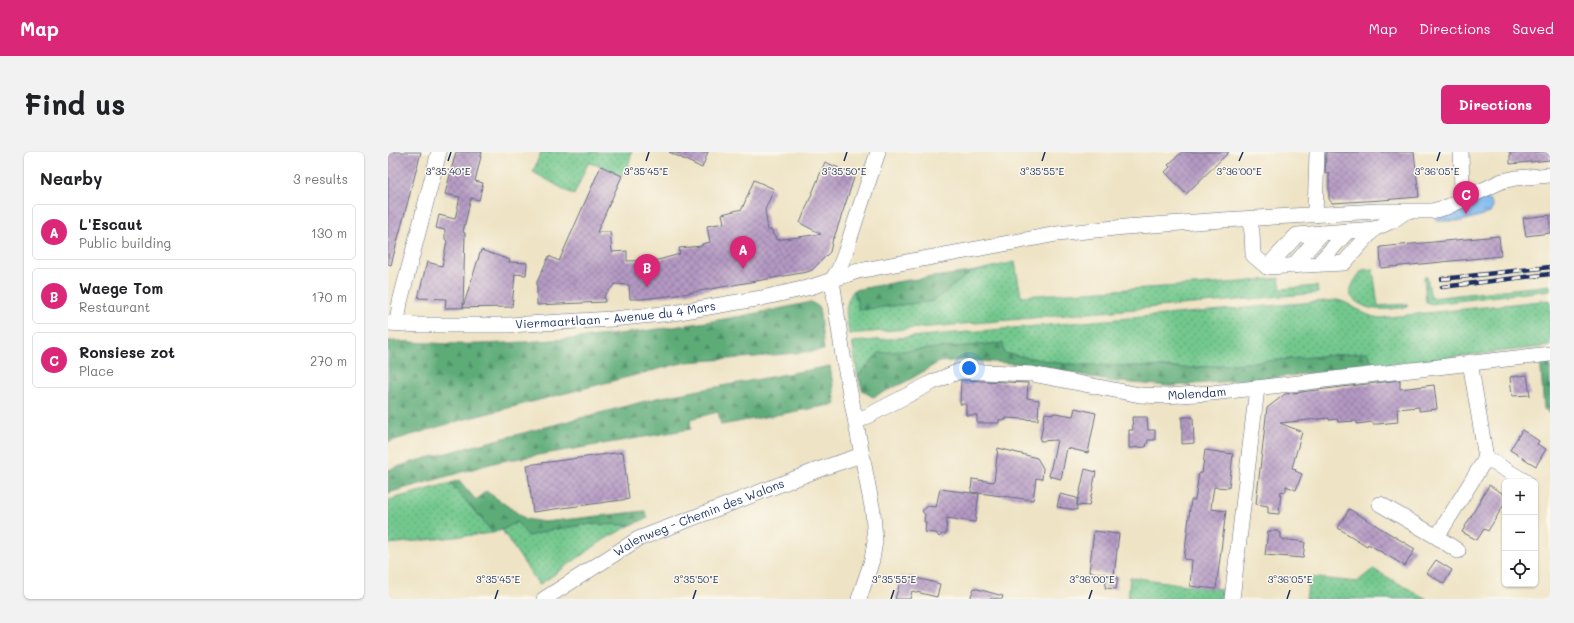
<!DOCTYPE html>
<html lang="en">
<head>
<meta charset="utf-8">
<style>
  :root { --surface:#fff; --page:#f2f2f2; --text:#202124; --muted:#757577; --line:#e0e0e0; --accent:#db2777 }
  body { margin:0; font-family:Mali,sans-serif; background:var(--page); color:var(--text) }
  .controls { position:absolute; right:12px; bottom:12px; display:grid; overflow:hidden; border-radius:6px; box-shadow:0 1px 3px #0004 }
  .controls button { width:36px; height:36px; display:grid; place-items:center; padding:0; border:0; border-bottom:1px solid var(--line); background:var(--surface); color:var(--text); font:20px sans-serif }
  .you { position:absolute; left:581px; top:216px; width:14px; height:14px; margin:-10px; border:3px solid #fff; border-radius:50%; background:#1a73e8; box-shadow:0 0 0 6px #1a73e833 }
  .badge { display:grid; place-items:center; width:26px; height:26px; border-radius:50%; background:var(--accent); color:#fff; font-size:13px; font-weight:700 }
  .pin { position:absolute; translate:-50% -33px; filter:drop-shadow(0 1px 2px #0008) }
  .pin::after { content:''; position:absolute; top:21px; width:14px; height:12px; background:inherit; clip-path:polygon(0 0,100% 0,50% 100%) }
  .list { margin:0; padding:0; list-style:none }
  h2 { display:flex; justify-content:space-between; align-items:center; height:52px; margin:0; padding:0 16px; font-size:17px }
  h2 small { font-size:13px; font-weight:400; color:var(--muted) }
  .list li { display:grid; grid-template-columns:26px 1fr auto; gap:12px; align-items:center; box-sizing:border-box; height:56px; margin:0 8px 8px; padding:0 8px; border:1px solid var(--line); border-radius:6px }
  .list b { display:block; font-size:15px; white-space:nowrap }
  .list p { margin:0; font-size:13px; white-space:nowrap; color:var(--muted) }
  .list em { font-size:13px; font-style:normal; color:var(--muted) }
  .icon { flex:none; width:22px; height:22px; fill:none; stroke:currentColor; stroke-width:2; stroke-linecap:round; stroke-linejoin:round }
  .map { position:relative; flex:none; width:1162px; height:447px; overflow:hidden; border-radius:6px }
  header { display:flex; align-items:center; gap:24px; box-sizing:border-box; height:56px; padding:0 20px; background:var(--accent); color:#fff }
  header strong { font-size:19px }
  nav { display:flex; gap:22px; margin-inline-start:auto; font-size:14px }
  .intro { display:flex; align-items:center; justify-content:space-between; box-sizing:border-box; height:96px; padding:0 24px }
  h1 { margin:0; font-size:28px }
  .button { padding:10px 18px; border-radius:6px; background:var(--accent); color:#fff; font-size:14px; font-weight:700 }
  main { display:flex; gap:24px; padding:0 24px }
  aside { flex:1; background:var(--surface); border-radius:6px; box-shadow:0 1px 3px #0004 }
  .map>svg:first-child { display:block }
  .grass { fill:url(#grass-dots); stroke:#467c76 }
  .forest { fill:url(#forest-firs); stroke:#3c6e6b }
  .water { fill:url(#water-ripples); stroke:#4c74a6 }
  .building { fill:url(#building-cross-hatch) }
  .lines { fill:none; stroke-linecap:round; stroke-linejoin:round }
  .minor-casing { stroke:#656e82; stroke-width:16 }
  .minor { stroke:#fff; stroke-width:15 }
  .rail-casing { stroke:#1b2f5e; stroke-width:4.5 }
  .rail { stroke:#fbf7ec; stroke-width:3; stroke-dasharray:9; stroke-linecap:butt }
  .ticks { fill:none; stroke:#1b2f5e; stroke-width:1.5 }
  .labels { text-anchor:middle; stroke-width:3; stroke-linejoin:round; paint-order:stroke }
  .street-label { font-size:12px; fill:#1b2f5e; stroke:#fbf7ec }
  .ticks-label { font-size:10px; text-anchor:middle; fill:#1b2f5e; stroke:#fbf7ec; stroke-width:3; stroke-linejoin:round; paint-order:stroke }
</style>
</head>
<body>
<header>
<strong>Map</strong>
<nav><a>Map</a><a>Directions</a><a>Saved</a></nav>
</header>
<div class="intro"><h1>Find us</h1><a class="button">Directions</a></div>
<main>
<aside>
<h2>Nearby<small>3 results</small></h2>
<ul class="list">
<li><span class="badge">A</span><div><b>L'Escaut</b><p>Public building</p></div><em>130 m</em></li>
<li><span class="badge">B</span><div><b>Waege Tom</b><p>Restaurant</p></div><em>170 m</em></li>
<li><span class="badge">C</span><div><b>Ronsiese zot</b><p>Place</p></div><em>270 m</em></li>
</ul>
</aside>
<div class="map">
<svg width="1162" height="447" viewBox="0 0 1162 447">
  <defs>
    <pattern id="grass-dots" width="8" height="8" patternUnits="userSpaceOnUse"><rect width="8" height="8" fill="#72c88d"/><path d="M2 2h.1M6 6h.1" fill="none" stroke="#5da376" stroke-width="1.8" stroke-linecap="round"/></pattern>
    <pattern id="forest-firs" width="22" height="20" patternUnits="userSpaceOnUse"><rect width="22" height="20" fill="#5dac78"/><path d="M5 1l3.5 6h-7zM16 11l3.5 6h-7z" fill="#4c8c66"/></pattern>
    <pattern id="water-ripples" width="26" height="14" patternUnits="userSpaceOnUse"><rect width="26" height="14" fill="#7eb8ef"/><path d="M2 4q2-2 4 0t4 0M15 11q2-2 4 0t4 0" fill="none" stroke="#6696c5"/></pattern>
    <pattern id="building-cross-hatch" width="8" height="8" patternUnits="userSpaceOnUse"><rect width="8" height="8" fill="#b499c3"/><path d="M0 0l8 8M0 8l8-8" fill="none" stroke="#927da2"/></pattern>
  </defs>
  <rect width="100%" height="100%" fill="#fbf7ec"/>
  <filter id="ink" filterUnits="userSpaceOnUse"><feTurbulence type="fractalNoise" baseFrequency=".025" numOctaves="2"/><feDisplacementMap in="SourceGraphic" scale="8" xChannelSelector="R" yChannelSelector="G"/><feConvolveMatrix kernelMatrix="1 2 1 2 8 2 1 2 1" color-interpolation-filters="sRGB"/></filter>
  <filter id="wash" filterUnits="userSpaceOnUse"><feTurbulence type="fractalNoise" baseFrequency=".012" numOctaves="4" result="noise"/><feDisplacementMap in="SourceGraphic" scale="16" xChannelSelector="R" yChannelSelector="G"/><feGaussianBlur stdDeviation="0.9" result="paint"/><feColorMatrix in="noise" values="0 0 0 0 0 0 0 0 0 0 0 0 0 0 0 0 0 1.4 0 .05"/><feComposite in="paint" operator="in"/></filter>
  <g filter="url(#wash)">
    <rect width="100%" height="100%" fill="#eee3c4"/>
    <path class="grass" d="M153 0H244L240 14 234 24 213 14 200 11 186 43 145 20Z
      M627 110 633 144 853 130 891 126 893 137 929 134 930 141 461 182C459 164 454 154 466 138L471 158 545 149 583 120Z
      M985 117 990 154 1019 152V155C1001 157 984 161 969 150 964 147 961 143 963 137 964 131 970 124 974 118Z
      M1036 125H1039L1043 146 1162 133V138L1043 152 1038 150Z
      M949 148C965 151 972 163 991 166L1162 148V194L986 214 980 200 801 216 675 212 615 201V191L491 201 470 224 464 190Z
      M63 331 105 381 0 392V348Z
      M129 370 141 384 162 378 203 372 243 373 217 387 151 433 114 378Z
      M985 417 1039 447H918L921 425 969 430Z
      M742 425 836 438 835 447H740Z"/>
    <path class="forest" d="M583 120 545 149 471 158 466 138 514 129Z
      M423 150 431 155 436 198 367 205 298 210 70 269 0 290V189C31 190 63 193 94 192 204 188 315 174 423 150Z
      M615 191 616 201 675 212 801 216 980 200 986 214 882 226 782 234 720 229 650 213 576 208 551 210 521 228 485 245 475 239 470 224 491 201Z
      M1162 204V262L1156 257 1152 205Z
      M442 214 448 252 333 273 330 260 302 267 303 277 109 310 0 341V318L24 310 269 246Z
      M71 328 88 348 98 339 138 367 156 370 257 359 260 366 243 373 203 372 162 378 140 384 129 370 114 378 105 381 63 331Z"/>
    <path class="water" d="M1094 47C1100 46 1104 49 1105 55L1102 61 1074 69H1048L1049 66 1072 60Z"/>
    <g id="blocks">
      <path class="building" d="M0 0H33L3 113 0 112Z
        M68 0H94L87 29 95 31 91 48 83 46 75 80 77 81 75 155 93 98 122 108 121 110 139 111 138 123 127 122 124 155 57 156 58 147 30 146 39 110 54 114 59 89 57 87V78L48 76 51 63 67 67 72 45 57 42Z
        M281 0H320L314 16Z
        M794 0H841L798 42 777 20 782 15 780 13Z
        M938 0H1026L1031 45 994 48 944 51 941 47V21L937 22Z
        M1122 0H1162V8L1122 12Z
        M437 10 467 23 446 86H445L442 100 424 118 419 120 289 143 253 147H242L241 133 227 132 216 144 217 150 149 153V130L161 104 171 109 213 14 234 24 209 80H222L224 100 239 99V109L270 108 292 102 291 96 314 94V92L322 90 319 74 336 71 334 62 354 57 366 28 386 37 377 58 380 78H384L385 83H387L388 88 433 82 412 71Z
        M1162 63V81L1138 84 1135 66Z
        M1111 84 1113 104 993 116 992 95Z
        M1139 223 1142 243 1124 244 1122 225Z
        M573 228 640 231 639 246 651 248 650 268 618 266V268H611V271H589V263H578V252H572Z
        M1012 228V237L1046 233 1049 257 1031 259V255L1009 257 1010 270 990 272H985L984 270 969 272V269L950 270 949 267 941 268V266L892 271 914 280 904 316 908 317 907 319 914 322 908 338 898 334V340L893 339 891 362 880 361V354L868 352 879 256 897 242Z
        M687 256 708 261 700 301 679 296 673 327 661 324 669 288 652 289 657 261 665 262 667 261 685 264Z
        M744 265H759L760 278H767V288H760L758 295 741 296V278H745Z
        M794 265H805L806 291 794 292Z
        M1134 278 1151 289 1149 292 1158 297 1148 314 1122 298Z
        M610 296 649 306 655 316 654 327 648 326 645 348 583 340 584 327 606 330Z
        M817 298 845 302 841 336 826 335 824 347 823 357 838 359 828 437 802 434 804 408 796 407 803 348H807L811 321H814Z
        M235 300 241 347 145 360 139 313Z
        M697 317 708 320 701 354 689 353V358L669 355 672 342 689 346V353Z
        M1101 333 1117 343V351L1100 379 1096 377 1089 388 1074 380Z
        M552 337 591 342 587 370 559 366 558 382H554L551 385 548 381 537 380 538 370H536L537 363 534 359 540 354 548 355Z
        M961 357 1027 397 1017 414 980 392 979 394 950 376Z
        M706 379 731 382 726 423 701 420Z
        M880 379H890V380L893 381V387L917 390 915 406 877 403Z
        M1048 408 1064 418 1056 432 1039 421Z
        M514 424 521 426V424L552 432 549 445 524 439 522 447H507Z
        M719 424 730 425 728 437 717 436Z
        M586 436 615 444 614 447H582Z"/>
    </g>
  </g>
  <g filter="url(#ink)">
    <use href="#blocks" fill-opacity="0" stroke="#656e82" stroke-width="1"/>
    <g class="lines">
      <g class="minor-casing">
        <g id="minor">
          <path d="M1073 0 1074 40 1075 48"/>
          <path d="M927 63 929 0"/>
          <path d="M861 67 864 80 865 103 879 115 956 111 986 77"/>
          <path d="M930 112 960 79"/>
          <path d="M905 114 934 81"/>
          <path d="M879 115 909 83 986 77 1004 69 1017 60"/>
          <path d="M444 128 455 204 485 360 487 389 484 408 471 447"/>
          <path d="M444 128 451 117 457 101 490 0"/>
          <path id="s1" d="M0 171 31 173H121L224 167 285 161 374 146 423 135 470 119 669 82 737 75 835 68 990 59H1044L1059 55 1114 29 1128 26 1162 23"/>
          <path d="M9 171 12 150 51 0"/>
          <path d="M1082 210 1098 306 1138 330"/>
          <path id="s2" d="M468 270 545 230 572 219 644 222 752 243 778 244 824 241 1162 202"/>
          <path d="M992 352 1049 385 1098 306"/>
          <path d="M1049 385 1070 399"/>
          <path id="s3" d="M156 447 250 387 432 317 474 303"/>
          <path d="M844 447 869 236"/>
        </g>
      </g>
      <use href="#minor" class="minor"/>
      <g class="rail-casing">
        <path id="rail" d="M1054 127 1162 115
          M1054 135 1162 122"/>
      </g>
      <use href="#rail" class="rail"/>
    </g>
  </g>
  <path class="ticks" d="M60 9 63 0M258 9 261 0M456 9 459 0M654 9 657 0M851 9 855 0M1049 9 1052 0M107 447 110 438M305 447 308 438M503 447 506 438M701 447 704 438M899 447 902 438"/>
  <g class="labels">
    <g class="street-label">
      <text dy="4" stroke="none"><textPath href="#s1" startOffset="228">Viermaartlaan - Avenue du 4 Mars</textPath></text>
      <text dy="4" stroke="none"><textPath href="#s2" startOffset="355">Molendam</textPath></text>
      <text dy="4" stroke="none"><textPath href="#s3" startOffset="176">Walenweg - Chemin des Walons</textPath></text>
    </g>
  </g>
  <g class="ticks-label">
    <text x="258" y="23">3°35'45"E</text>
    <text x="456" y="23">3°35'50"E</text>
    <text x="654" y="23">3°35'55"E</text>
    <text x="60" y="23">3°35'40"E</text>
    <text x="851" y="23">3°36'00"E</text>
    <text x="1049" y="23">3°36'05"E</text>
    <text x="110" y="431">3°35'45"E</text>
    <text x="308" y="431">3°35'50"E</text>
    <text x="506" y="431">3°35'55"E</text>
    <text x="704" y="431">3°36'00"E</text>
    <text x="902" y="431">3°36'05"E</text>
  </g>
</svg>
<div class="controls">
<button>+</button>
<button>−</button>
<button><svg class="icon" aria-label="locate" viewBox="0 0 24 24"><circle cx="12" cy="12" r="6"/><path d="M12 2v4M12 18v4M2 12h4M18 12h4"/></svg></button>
</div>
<div class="you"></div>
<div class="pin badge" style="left:355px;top:117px">A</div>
<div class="pin badge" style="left:259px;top:135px">B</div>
<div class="pin badge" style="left:1078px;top:62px">C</div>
</div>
</main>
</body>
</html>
